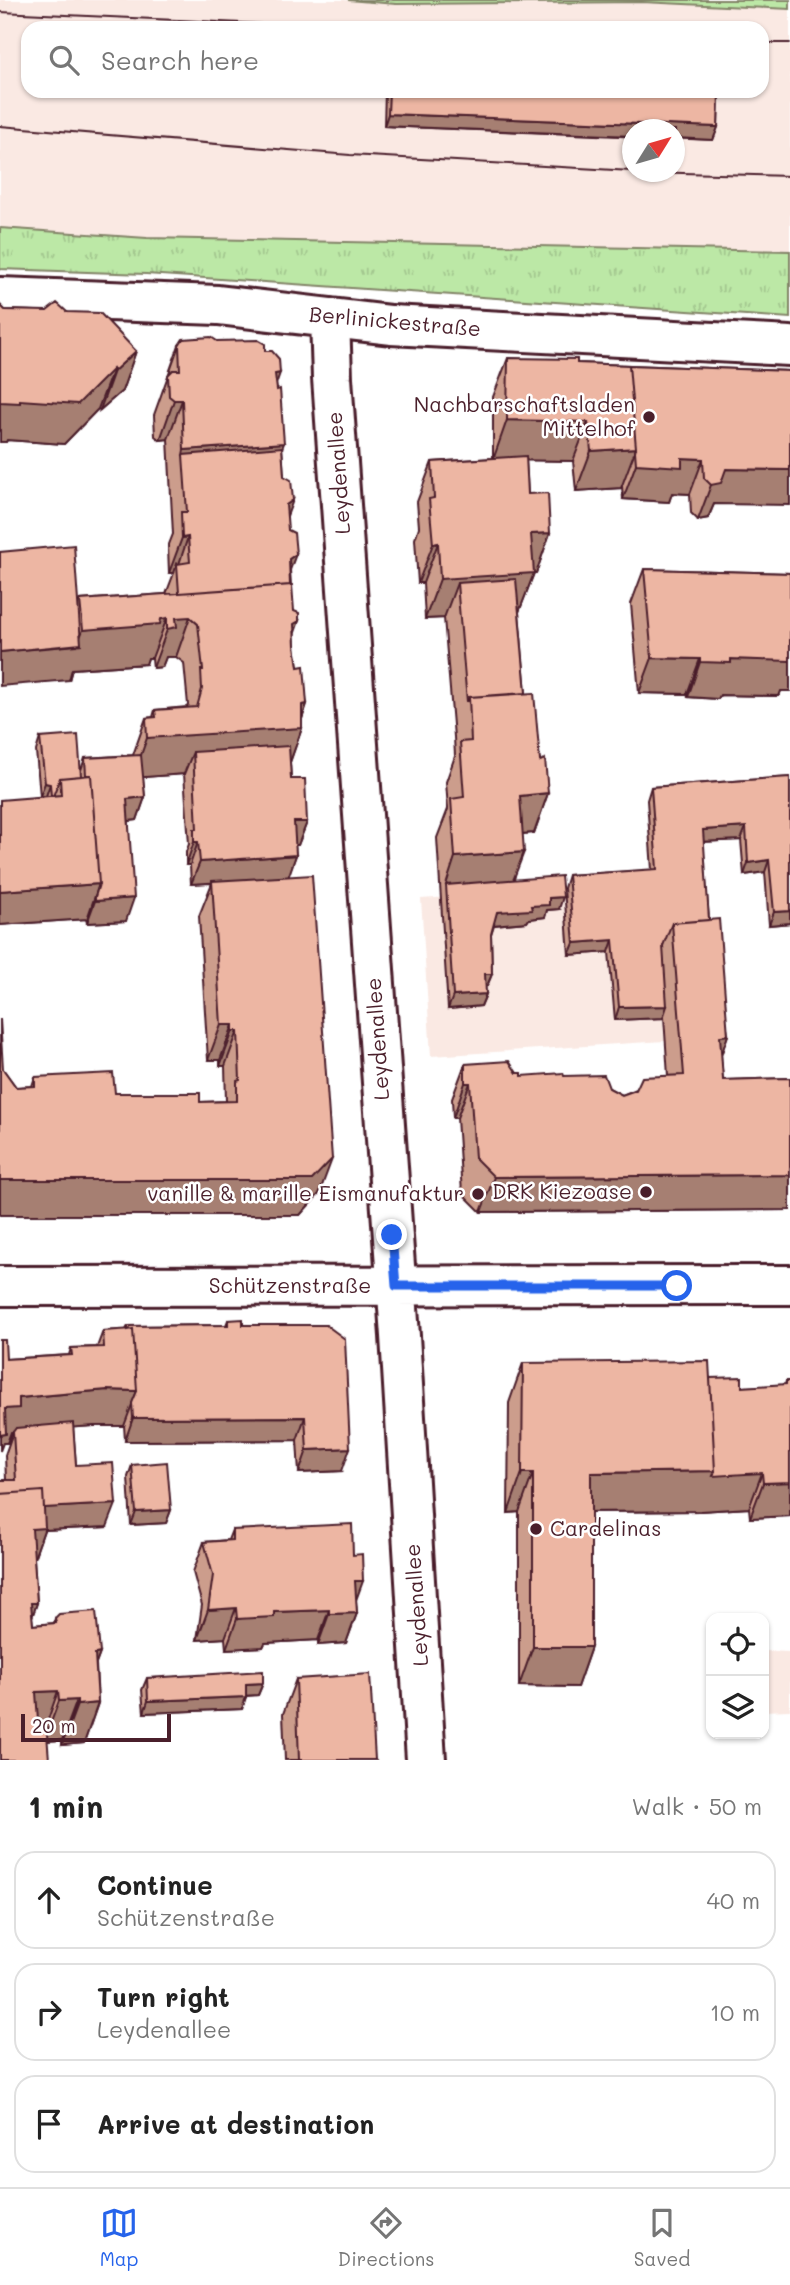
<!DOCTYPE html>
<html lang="en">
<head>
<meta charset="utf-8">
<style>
  :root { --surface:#fff; --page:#f2f2f2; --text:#222; --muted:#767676; --line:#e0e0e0; --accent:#2563eb }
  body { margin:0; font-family:Mali,sans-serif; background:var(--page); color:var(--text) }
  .controls { position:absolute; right:21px; bottom:21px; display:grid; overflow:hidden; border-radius:14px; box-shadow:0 2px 5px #0004 }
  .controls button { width:63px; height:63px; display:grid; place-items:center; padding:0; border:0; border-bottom:2px solid var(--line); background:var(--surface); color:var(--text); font:35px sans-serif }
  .compass { position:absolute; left:622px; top:119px; width:63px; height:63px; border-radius:50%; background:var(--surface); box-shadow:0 2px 5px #0004; rotate:53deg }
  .scale { position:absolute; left:21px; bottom:18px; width:150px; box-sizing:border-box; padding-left:7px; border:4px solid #4a1f2b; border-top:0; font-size:19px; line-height:24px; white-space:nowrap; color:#4a1f2b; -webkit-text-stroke:5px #fff; paint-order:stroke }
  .stop { position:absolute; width:21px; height:21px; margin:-16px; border:5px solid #2563eb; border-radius:50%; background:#fff }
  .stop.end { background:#2563eb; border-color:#fff; box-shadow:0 2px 7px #0008 }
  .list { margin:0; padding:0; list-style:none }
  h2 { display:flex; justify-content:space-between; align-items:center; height:91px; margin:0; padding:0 28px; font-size:30px }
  h2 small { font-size:23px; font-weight:400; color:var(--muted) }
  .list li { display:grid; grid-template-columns:46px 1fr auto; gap:21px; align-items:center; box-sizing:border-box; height:98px; margin:0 14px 14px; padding:0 14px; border:2px solid var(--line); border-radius:21px }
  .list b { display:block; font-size:26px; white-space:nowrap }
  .list p { margin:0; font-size:23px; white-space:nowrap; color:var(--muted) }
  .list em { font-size:23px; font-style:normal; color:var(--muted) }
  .icon { flex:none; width:38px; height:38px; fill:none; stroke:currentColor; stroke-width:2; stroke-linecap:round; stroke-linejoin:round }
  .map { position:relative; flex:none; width:790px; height:1760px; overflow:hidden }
  .search { position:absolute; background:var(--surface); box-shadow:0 2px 5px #0004; left:21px; right:21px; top:21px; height:77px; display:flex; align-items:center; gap:18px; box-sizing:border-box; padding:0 24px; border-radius:21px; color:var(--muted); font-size:26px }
  .sheet { height:427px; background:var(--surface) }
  nav { display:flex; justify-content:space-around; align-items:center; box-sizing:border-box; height:98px; border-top:2px solid var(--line); background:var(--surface); font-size:19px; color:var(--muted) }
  nav a { display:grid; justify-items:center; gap:4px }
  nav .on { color:var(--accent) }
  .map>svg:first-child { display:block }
  .built { fill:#fae9e3; fill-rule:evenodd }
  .grass { fill:url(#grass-tufts); stroke:#838468; stroke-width:2 }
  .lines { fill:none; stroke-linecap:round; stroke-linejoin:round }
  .street-casing { stroke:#4a1f2b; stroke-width:44 }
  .street { stroke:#fff; stroke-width:38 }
  .tram { stroke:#4a1f2b; stroke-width:2 }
  .wall { fill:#cc9d8c; stroke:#4a1f2b; stroke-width:2 }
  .shaded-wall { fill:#a67f72; stroke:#4a1f2b; stroke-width:2 }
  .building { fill:#edb6a3; stroke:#4a1f2b; stroke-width:2 }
  .route { stroke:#2563eb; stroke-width:9 }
  .poi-dot { fill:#4a1f2b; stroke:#fff; stroke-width:2.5 }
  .labels { text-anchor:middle; stroke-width:5; stroke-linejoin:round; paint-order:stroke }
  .street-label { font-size:21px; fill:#4a1f2b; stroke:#fff }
  .poi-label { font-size:21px; fill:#4a1f2b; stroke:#fff; text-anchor:end }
</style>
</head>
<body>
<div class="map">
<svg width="790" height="1760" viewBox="0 0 790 1760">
  <defs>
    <pattern id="grass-tufts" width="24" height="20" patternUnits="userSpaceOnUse" patternTransform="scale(1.75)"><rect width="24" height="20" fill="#bce8a6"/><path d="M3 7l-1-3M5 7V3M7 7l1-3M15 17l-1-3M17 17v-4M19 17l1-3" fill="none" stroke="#a3c78f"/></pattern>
  </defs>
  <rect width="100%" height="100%" fill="#fff"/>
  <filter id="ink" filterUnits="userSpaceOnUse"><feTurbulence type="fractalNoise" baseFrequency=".0143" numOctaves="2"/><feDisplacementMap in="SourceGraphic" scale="14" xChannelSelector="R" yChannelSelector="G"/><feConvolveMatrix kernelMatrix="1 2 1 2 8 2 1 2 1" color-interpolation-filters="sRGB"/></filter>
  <g filter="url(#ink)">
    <path class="built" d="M0 0H344L396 4 642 2 790 9V251L147 238 0 228ZM28 28H762V91H28ZM632 130H674V172H632Z
      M653 882 665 1041 431 1056 421 899Z
      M764 1651 790 1652V1710L764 1711Z"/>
    <path class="grass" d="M348 0H790V9L642 2 396 4Z
      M0 228 147 238 790 251V318L146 274 0 269Z"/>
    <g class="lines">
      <g class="street-casing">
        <path id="street" d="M0 297 218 305 391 325 790 346
          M330 318 332 378 400 1336 426 1760
          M0 1286 790 1285"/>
      </g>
      <use href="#street" class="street"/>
      <path class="tram" d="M0 12 351 28
        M762 43H790
        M0 126 350 155 632 171
        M647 172 790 176"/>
    </g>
    <path class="wall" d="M385 91H719L718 127 713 140 384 126Z
      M0 305 5 310 67 312 136 351 122 391 100 410 98 409 64 444 7 440 6 442H0Z
      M217 341 265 351 276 383 282 447 295 646 298 667 307 704 302 719V728L290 762 291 779 307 822 298 845H295L296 855 288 876 319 1194 300 1215H0L3 1069 16 1087 32 1086 35 1077 115 1093 200 1102 226 1101 225 1066H220V1060H208L199 916 212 883 191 884 190 865H186V852L189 844 184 774 143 777 145 797 137 820 129 821 126 921 87 923 86 919 0 925 46 796H40L36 751 40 738 81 770 85 758 133 755 146 718 153 717 155 710 187 707 188 705 184 663 176 657H166L162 667 153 668 152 658H148L146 664 72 669 69 680 78 604 80 600 166 594 174 573H169L168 547 173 534 168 439 160 440 155 436 154 415 179 345Z
      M508 358 577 363 790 371 714 504 708 518 698 520 691 513 690 494 672 493 669 502 623 499 622 486 621 488 576 491 573 461 526 460 528 494 550 533 536 573H534L519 612 526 693 540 761 548 793 534 833 522 834 514 880 559 909 547 910 545 917 529 919 527 922 494 925 491 934 492 974 487 986H485L486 994 481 1006 448 1009 437 838 448 809 446 782 455 756 454 737 444 618 425 619 423 583H418L415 539 419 527 417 502 432 462 493 458V397Z
      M644 569 790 573V691H781L779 696 720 695 718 699 688 697 687 694 639 693 631 604Z
      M790 777V923L769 925 765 872 744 875 741 840 703 842 709 920 728 1035 721 1055 723 1080 790 1078V1210L481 1212 462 1193 457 1118H453L452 1099 465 1064 517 1073 522 1076H564L609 1088 622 1095 668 1076 664 1017 663 1018 615 1020 609 952 569 955 564 888 568 875 652 870 647 800 651 787Z
      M228 1320 243 1325 342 1471 299 1473 297 1440 125 1441 124 1425 94 1426 73 1427 76 1465 107 1527 44 1530 34 1558 37 1603 32 1617 33 1625 54 1623 55 1618 100 1653 96 1664 98 1703 84 1743 62 1745V1740L48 1741 6 1480 5 1455 13 1432H11L7 1443H3L6 1359 69 1355 71 1348 97 1347 103 1331 126 1330 128 1326 226 1325Z
      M523 1363 710 1378 742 1387 785 1385 786 1381H790V1516L750 1518 749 1508 700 1511 591 1512V1647L577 1687 519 1686V1512L508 1513 509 1403Z
      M132 1465 171 1510 166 1523 131 1525 128 1477Z
      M232 1530 356 1601 357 1613 346 1643 318 1645V1640L265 1643 263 1647 226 1649 225 1638 197 1640 202 1605 193 1572 204 1542 228 1540Z
      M147 1678 263 1683 258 1695 246 1696 242 1709 144 1713 142 1690Z
      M296 1679 375 1760H285L283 1714Z"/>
    <path class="shaded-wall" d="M388 114 718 127 713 140 675 138V130H633V136L384 126Z
      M136 351 122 391 100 410 114 371Z
      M113 369 98 409 64 444 7 440 6 442H0V402L20 400Z
      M280 373 266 413 275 374Z
      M174 400H182L168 439 160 440Z
      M507 420 588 422 573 461 493 460Z
      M284 443 270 482 183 455 184 450Z
      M636 448 621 488 576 491 591 451Z
      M682 458 703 459 690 494 672 493 669 502 623 499 636 464Z
      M726 469 790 470V505L714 504 708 518 698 520 711 485Z
      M293 500 280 535 286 505Z
      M550 533 536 573H534L519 612 457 583 444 618 425 619 440 579 531 534Z
      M188 537 178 567 177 564 174 573H169L182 538Z
      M438 543 423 583H418L433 544Z
      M296 554 283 589 198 624 190 617 176 657H166L162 667 153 668 179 597 289 559Z
      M167 618 152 658H148L146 664 72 669 69 680 0 686V652L77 645 83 630Z
      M299 621 285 661 294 624Z
      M652 658 700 659 687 694 639 693Z
      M731 659 790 660V691H781L779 696 720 695 718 699 688 697 700 662Z
      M307 704 299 728H302L288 768 193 752 184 774 133 778 147 738Z
      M45 783 50 784 46 796H40Z
      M548 793 534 833 505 835 520 796Z
      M145 797 137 820 119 822 127 799Z
      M294 822H307L298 845H286Z
      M746 827 741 840 698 842 703 830Z
      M194 842H198L190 865H186Z
      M524 852 509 891 446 885 455 857Z
      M296 855 288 878 191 884 200 862Z
      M769 860 765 872 744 875 748 863Z
      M99 884 87 919 0 925V891Z
      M563 897 559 909 547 910 545 917 529 919 527 922 492 925 497 912 531 906 549 898Z
      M134 898 126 921 87 923 95 901Z
      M790 911V923L769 925 774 912Z
      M613 940 609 952 569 955 574 943Z
      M485 974H492L487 986 480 987Z
      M486 994 481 1006 448 1009 453 996Z
      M667 1006 663 1018 615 1020 619 1007Z
      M221 1025H233L220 1060H208Z
      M233 1031H238L225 1066H220Z
      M728 1035 716 1070 720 1036Z
      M465 1083H470L457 1118H453Z
      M332 1159 319 1194 300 1215H0V1180Z
      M790 1175V1210L481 1212 494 1177Z
      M107 1390 137 1391 124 1426H94L11 1432 7 1443H3L0 1451V1423L5 1409 19 1398Z
      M305 1417 297 1440 125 1441 133 1418Z
      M350 1448 342 1471 299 1473 307 1450Z
      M715 1471 762 1473 749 1508 700 1511 577 1512 591 1473Z
      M522 1473H533L519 1512 508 1513Z
      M790 1482V1516L750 1518 763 1483Z
      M116 1504 107 1527 44 1530 31 1567 0 1510Z
      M171 1510 166 1523 131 1525 136 1512Z
      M355 1581H363L352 1611Z
      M31 1603H37L23 1642Z
      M236 1608 225 1638 197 1640 208 1610Z
      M329 1610 318 1640 265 1643 263 1647 226 1649 237 1619 274 1612Z
      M357 1613 346 1643 318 1645 329 1614Z
      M533 1647H591L577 1687 519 1686Z
      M100 1653 85 1693 95 1654Z
      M263 1683 258 1695 241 1696 246 1684Z
      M58 1691 44 1731 22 1732 36 1692Z
      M246 1697 242 1709 144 1713 148 1701Z
      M77 1700 62 1740 44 1741 59 1701Z
      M98 1703 84 1743 62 1745 77 1705Z"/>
    <path class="building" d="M389 91H719L718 127 388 114Z
      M57 303 67 312 100 313 136 351 114 371 113 369 78 404 20 400V403L0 402V305L5 310 47 311Z
      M211 337 217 341 258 340 265 344V351H272L279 359 280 373 275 374 277 390 280 389 284 443 184 450 182 400H174L169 396 168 375 173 370H180L179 345 183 339Z
      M508 358 577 359V363L629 365 636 448 591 451 588 422 507 420Z
      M629 365 790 371V470L726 469 721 483 711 485 704 478 703 459 682 458V467L636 464 635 451 636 448Z
      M282 447 284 476 291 480 293 500 286 505 288 530 294 533 296 554 289 559 290 585 179 593 177 564 190 562 188 537 182 538 181 512H187L183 455Z
      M526 456 528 494 548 493 550 533 531 534 534 573 440 579 438 543 433 544 429 499 434 498 432 462Z
      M74 545 81 644 0 652V552Z
      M644 569 790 573V661L731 659V663L700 662V659L652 658Z
      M516 579 526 693 469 697 467 702 457 583Z
      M292 585 294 611 299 613V621L294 624 295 646 298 667 304 666 307 704 302 705V728L147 738 146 718 156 717 155 710 197 707 202 689 201 670H203L198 624 190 617 176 618 177 627 167 629V618L161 619 160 624 83 630 80 600Z
      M534 693 540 761 545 759 548 793 520 796 524 852 455 857 451 799 464 797 460 742 471 741 469 697Z
      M78 735 81 776 60 778 53 796H51L50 784 45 783 40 738Z
      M289 746 291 779H305L307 822H294L296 855 200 862 198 842H194V829H197L193 752Z
      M141 755 145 797 127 799 134 898 95 901V897L99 884 91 775H86L85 758Z
      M91 775 99 884 0 891V800L61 795 60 778Z
      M790 777V911L774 912 769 860 748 863 746 827 703 830 709 920 672 923 663 946 667 1006 619 1007 613 940 574 943 568 875 657 869 651 787Z
      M312 875 332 1159 312 1180H0V1019L3 1069 16 1087 35 1086V1077L113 1073 115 1093H200V1102L237 1101V1081L240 1080 238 1031H233V1025H221L212 881Z
      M561 876 563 897 549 898V905L531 906 532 910 497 912 491 934 492 974H485L486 994 453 996 446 885Z
      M719 919 728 1035 720 1036 723 1080 790 1078V1175L494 1177 475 1158 470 1083H465V1064L509 1061 517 1073H522V1076L563 1073 564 1076 604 1075 609 1088 622 1095 636 1090 642 1077 684 1075 672 923Z
      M243 1319V1325H326L345 1339 350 1448 307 1450 305 1417 133 1418 132 1403 137 1391 133 1329 128 1330V1326L228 1325V1320Z
      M133 1329 137 1391 107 1390 19 1398V1408L5 1409 6 1434 0 1435V1340H5L6 1359 72 1355 71 1348 104 1347 103 1331Z
      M709 1361 715 1471 591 1473V1647H533V1473H522L523 1363Z
      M742 1377V1387L786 1384V1381H790V1482L763 1483 762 1473 713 1476 715 1471 710 1378Z
      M73 1423 76 1465 113 1463 116 1504 44 1508 43 1491 0 1494V1480H16L13 1432 16 1428Z
      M167 1462 171 1510 136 1512 132 1465Z
      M43 1491 45 1528 32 1529 37 1603H31L33 1625 56 1623 55 1618 59 1614 96 1611 100 1653 95 1654 98 1703 77 1705V1700L59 1701 58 1691 36 1692 38 1721H46L49 1760H0V1494Z
      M352 1524 353 1555 362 1554 363 1581H355L357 1613 329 1614V1610L274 1612V1617L237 1619 236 1608 208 1610 213 1575 204 1542 232 1540V1530Z
      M263 1671V1683L246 1684V1697L148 1701 147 1678Z
      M370 1674 375 1760H299L296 1679Z"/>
  </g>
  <g class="lines" filter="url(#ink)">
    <path class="route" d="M392 1235 396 1286H677"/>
  </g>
  <g class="poi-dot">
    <circle cx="649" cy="417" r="7"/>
    <circle cx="646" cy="1192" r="7"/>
    <circle cx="478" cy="1194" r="7"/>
    <circle cx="536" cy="1529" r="7"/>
  </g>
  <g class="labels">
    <g class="street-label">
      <text transform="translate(395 322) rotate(5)" y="7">Berlinickestraße</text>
      <text transform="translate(339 473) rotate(-94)" y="7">Leydenallee</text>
      <text transform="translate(378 1039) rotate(-94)" y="7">Leydenallee</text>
      <text x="290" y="1293">Schützenstraße</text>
      <text transform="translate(417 1605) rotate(-94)" y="7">Leydenallee</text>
    </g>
    <g class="poi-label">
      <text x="635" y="412">Nachbarschaftsladen<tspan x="635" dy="24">Mittelhof</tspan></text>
      <text x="632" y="1199">DRK Kiezoase</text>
      <text x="464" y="1201">vanille &amp; marille Eismanufaktur</text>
      <text x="550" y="1536" text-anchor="start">Cardelinas</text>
    </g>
  </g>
</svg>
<div class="controls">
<button><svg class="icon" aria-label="locate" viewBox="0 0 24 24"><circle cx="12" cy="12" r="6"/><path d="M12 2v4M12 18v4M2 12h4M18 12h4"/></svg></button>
<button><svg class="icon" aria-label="layers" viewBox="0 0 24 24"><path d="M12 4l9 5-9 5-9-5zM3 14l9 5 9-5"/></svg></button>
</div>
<svg class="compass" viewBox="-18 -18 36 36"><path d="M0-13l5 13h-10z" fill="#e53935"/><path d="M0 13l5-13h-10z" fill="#767676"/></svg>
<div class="scale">20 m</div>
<div class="stop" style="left:677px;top:1286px"></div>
<div class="stop end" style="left:392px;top:1235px"></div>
<div class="search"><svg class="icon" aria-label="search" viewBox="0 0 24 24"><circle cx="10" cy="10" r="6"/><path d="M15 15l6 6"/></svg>Search here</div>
</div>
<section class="sheet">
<h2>1 min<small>Walk · 50 m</small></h2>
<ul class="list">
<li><svg class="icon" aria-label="ahead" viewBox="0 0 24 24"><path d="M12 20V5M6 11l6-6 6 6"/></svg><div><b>Continue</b><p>Schützenstraße</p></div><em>40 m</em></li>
<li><svg class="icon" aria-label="right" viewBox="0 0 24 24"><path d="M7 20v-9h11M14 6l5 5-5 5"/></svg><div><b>Turn right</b><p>Leydenallee</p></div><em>10 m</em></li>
<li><svg class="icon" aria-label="arrive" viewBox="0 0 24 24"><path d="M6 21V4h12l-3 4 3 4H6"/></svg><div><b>Arrive at destination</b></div></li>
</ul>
</section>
<nav>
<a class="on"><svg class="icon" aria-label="map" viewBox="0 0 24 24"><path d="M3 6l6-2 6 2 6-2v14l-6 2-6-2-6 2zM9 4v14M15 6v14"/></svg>Map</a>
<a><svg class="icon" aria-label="directions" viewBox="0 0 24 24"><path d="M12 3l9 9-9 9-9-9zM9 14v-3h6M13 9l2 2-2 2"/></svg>Directions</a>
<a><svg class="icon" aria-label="saved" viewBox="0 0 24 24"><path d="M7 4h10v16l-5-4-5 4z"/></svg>Saved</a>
</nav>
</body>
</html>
